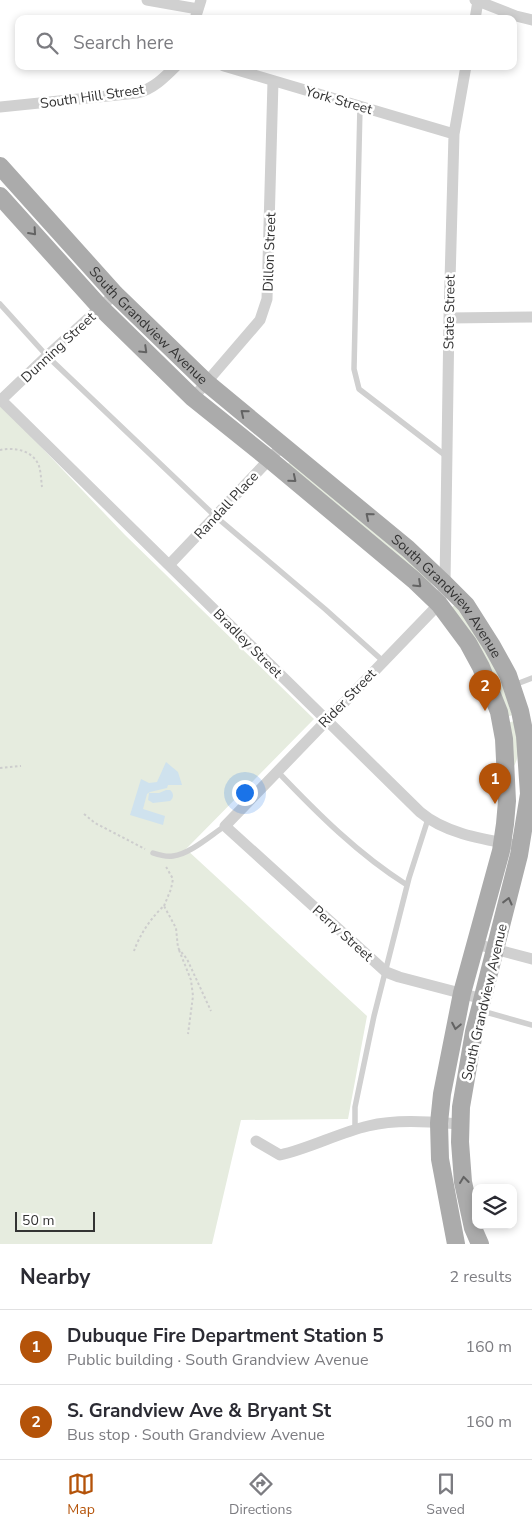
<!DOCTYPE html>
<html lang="en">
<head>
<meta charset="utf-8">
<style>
  :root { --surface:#fff; --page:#f2f2f3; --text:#2b2b33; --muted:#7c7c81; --line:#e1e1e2; --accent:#b45309 }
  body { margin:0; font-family:"Nunito Sans",sans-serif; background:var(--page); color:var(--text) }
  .controls { position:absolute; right:15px; bottom:15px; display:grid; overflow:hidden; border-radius:10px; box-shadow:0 2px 8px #0003 }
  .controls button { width:45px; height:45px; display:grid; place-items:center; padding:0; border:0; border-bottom:1px solid var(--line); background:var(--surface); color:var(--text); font:25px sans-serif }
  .scale { position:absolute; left:15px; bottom:12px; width:80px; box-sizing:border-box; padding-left:5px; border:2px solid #333; border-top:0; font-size:14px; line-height:18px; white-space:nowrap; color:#333; -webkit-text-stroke:4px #fff; paint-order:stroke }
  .you { position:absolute; left:244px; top:792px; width:18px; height:18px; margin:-12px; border:4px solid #fff; border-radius:50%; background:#1a73e8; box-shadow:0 0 0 8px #1a73e833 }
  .badge { display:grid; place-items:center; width:32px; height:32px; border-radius:50%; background:var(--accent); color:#fff; font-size:16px; font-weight:700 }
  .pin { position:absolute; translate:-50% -41px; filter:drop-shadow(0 1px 2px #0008) }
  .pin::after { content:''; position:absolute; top:26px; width:18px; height:15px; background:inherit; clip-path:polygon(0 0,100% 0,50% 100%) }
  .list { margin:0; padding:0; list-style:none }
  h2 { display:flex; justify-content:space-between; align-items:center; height:65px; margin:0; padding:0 20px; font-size:21px }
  h2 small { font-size:16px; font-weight:400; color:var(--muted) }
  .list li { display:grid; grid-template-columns:32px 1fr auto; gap:15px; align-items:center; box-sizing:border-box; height:75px; padding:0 20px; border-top:1px solid var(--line) }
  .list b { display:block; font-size:19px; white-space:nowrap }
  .list p { margin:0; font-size:16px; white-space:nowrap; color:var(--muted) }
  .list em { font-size:16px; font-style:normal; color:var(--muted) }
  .icon { flex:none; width:28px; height:28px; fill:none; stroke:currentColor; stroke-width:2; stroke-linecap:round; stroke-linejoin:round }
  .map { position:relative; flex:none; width:532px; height:1244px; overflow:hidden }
  .search { position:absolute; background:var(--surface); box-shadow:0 2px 8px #0003; left:15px; right:15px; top:15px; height:55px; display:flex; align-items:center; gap:12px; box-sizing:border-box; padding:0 18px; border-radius:10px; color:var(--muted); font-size:19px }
  .sheet { height:215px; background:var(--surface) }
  nav { display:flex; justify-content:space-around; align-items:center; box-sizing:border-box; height:70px; border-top:1px solid var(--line); background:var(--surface); font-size:14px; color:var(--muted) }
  nav a { display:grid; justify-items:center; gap:2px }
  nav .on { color:var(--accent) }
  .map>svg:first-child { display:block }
  .green { fill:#e6ecdf }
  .water { fill:#cfe2ee }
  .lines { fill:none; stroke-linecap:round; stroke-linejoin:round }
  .path { stroke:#cdcdcd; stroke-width:2; stroke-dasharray:2.5 2.5; stroke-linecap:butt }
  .lane { stroke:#d0d0d0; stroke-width:5.5 }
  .street { stroke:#d0d0d0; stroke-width:11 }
  .primary { stroke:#ababab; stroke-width:18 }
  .oneway { stroke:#636363 }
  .labels { text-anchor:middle; stroke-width:5; stroke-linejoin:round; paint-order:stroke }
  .street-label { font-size:14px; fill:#333; stroke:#fff }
</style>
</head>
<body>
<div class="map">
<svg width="532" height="1244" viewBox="0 0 532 1244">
  <rect width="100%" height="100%" fill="#fff"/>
  <path class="green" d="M2 406 125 535 314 719 186 849 367 1016 348 1119 241 1120 212 1244H0V407Z
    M290 461 433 581 431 584H429L288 464Z
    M455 605 458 606 500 676 512 715 505 718 452 607Z
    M514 721C517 737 522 752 514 766L507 723Z"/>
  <path class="water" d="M166 762 178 772 182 785H168L167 788 150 792 147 794 143 809 165 816 163 825 130 815 141 779 149 783 157 782Z
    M166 790H170C174 793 174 798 170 801L153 803 148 800 149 793H159Z"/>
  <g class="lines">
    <path class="path" d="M0 450C14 447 33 450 39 466 41 472 41 480 42 487
      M0 768 21 766
      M84 814 95 823 145 849
      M164 906 171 889 173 879 165 865
      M179 950 191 980 193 996 188 1034
      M134 951C139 936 152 916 164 906L176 928 178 948 187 959 211 1011"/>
    <path class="lane" d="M360 106 354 369 359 389 446 456
      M0 304 47 356 215 516 325 609 383 661
      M514 685 532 678
      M277 771C317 813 358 854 407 885
      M153 853C159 855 166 857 173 856 190 854 211 835 225 826
      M482 1011 532 1025
      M355 1130V1107L374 1016 409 878 428 819"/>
    <path class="street" d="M147 0 198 9
      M475 0 516 16 532 20
      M195 19 201 0
      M475 19 478 1
      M224 66 454 134
      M466 66 454 134 449 318 445 584 439 604 225 826 386 972 399 977 483 999
      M0 107 137 93C153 89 164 78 176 66
      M449 318 532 317
      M193 398 260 320 267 299 273 81
      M0 399 420 812C447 835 488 840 521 846
      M1 400 47 356 115 294
      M169 565 283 445
      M476 944 532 959
      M256 1141 280 1155C311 1148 338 1133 368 1126 398 1119 430 1122 460 1124"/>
    <g class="primary">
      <path id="s1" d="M0 166 115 294 207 383 408 549 445 584 466 605 492 646 508 675 520 711 525 736 529 794 519 855 474 1032 461 1107 460 1142 463 1182 473 1228 480 1244"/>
      <path d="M0 196 100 307 193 398 269 459 414 580 439 604 468 643 481 667 499 712 504 739 507 801 505 824 501 851 462 993 442 1094 439 1123 440 1159 456 1244"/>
    </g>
  </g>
  <defs><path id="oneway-chevron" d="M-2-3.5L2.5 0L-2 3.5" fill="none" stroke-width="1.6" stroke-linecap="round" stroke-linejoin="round" transform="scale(1.25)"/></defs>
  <g class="oneway">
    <use href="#oneway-chevron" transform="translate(33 232) rotate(48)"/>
    <use href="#oneway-chevron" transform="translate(144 350) rotate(44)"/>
    <use href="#oneway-chevron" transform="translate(244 413) rotate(-141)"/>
    <use href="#oneway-chevron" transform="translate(293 479) rotate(40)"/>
    <use href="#oneway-chevron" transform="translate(369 516) rotate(-140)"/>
    <use href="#oneway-chevron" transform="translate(418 584) rotate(43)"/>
    <use href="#oneway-chevron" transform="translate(508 901) rotate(-76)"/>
    <use href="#oneway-chevron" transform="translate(456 1026) rotate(101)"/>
    <use href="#oneway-chevron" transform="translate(464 1180) rotate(-97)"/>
  </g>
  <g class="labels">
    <g class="street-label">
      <text transform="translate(92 96) rotate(-8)" y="5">South Hill Street</text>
      <text transform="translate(339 100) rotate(16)" y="5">York Street</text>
      <text transform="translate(269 252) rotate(-88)" y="5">Dillon Street</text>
      <text transform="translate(449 312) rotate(-89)" y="5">State Street</text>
      <text dy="5" stroke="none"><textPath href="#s1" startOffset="218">South Grandview Avenue</textPath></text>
      <text transform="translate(58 347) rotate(-43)" y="5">Dunning Street</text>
      <text transform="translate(226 505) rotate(-47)" y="5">Randall Place</text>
      <text dy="5" stroke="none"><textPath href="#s1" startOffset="622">South Grandview Avenue</textPath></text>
      <text transform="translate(248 643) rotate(45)" y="5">Bradley Street</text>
      <text transform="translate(347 698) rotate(-46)" y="5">Rider Street</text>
      <text transform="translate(343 933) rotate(42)" y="5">Perry Street</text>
      <text transform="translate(484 1002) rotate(-77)" y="5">South Grandview Avenue</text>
    </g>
  </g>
</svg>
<div class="controls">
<button><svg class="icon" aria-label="layers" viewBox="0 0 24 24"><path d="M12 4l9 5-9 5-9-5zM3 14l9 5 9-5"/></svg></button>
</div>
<div class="scale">50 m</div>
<div class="you"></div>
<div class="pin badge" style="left:495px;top:804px">1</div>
<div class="pin badge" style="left:485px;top:711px">2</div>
<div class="search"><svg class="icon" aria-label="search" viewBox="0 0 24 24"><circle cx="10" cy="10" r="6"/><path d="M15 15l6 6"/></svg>Search here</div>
</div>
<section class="sheet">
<h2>Nearby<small>2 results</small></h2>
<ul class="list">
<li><span class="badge">1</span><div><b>Dubuque Fire Department Station 5</b><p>Public building · South Grandview Avenue</p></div><em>160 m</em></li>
<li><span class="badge">2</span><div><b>S. Grandview Ave &amp; Bryant St</b><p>Bus stop · South Grandview Avenue</p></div><em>160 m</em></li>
</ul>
</section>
<nav>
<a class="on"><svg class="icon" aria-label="map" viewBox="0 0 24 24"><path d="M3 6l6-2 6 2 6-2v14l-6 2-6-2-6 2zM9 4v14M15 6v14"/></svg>Map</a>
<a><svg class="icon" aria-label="directions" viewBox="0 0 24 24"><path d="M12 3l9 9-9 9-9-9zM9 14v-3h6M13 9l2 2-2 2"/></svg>Directions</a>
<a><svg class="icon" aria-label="saved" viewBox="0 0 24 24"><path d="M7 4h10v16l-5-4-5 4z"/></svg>Saved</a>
</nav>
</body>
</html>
